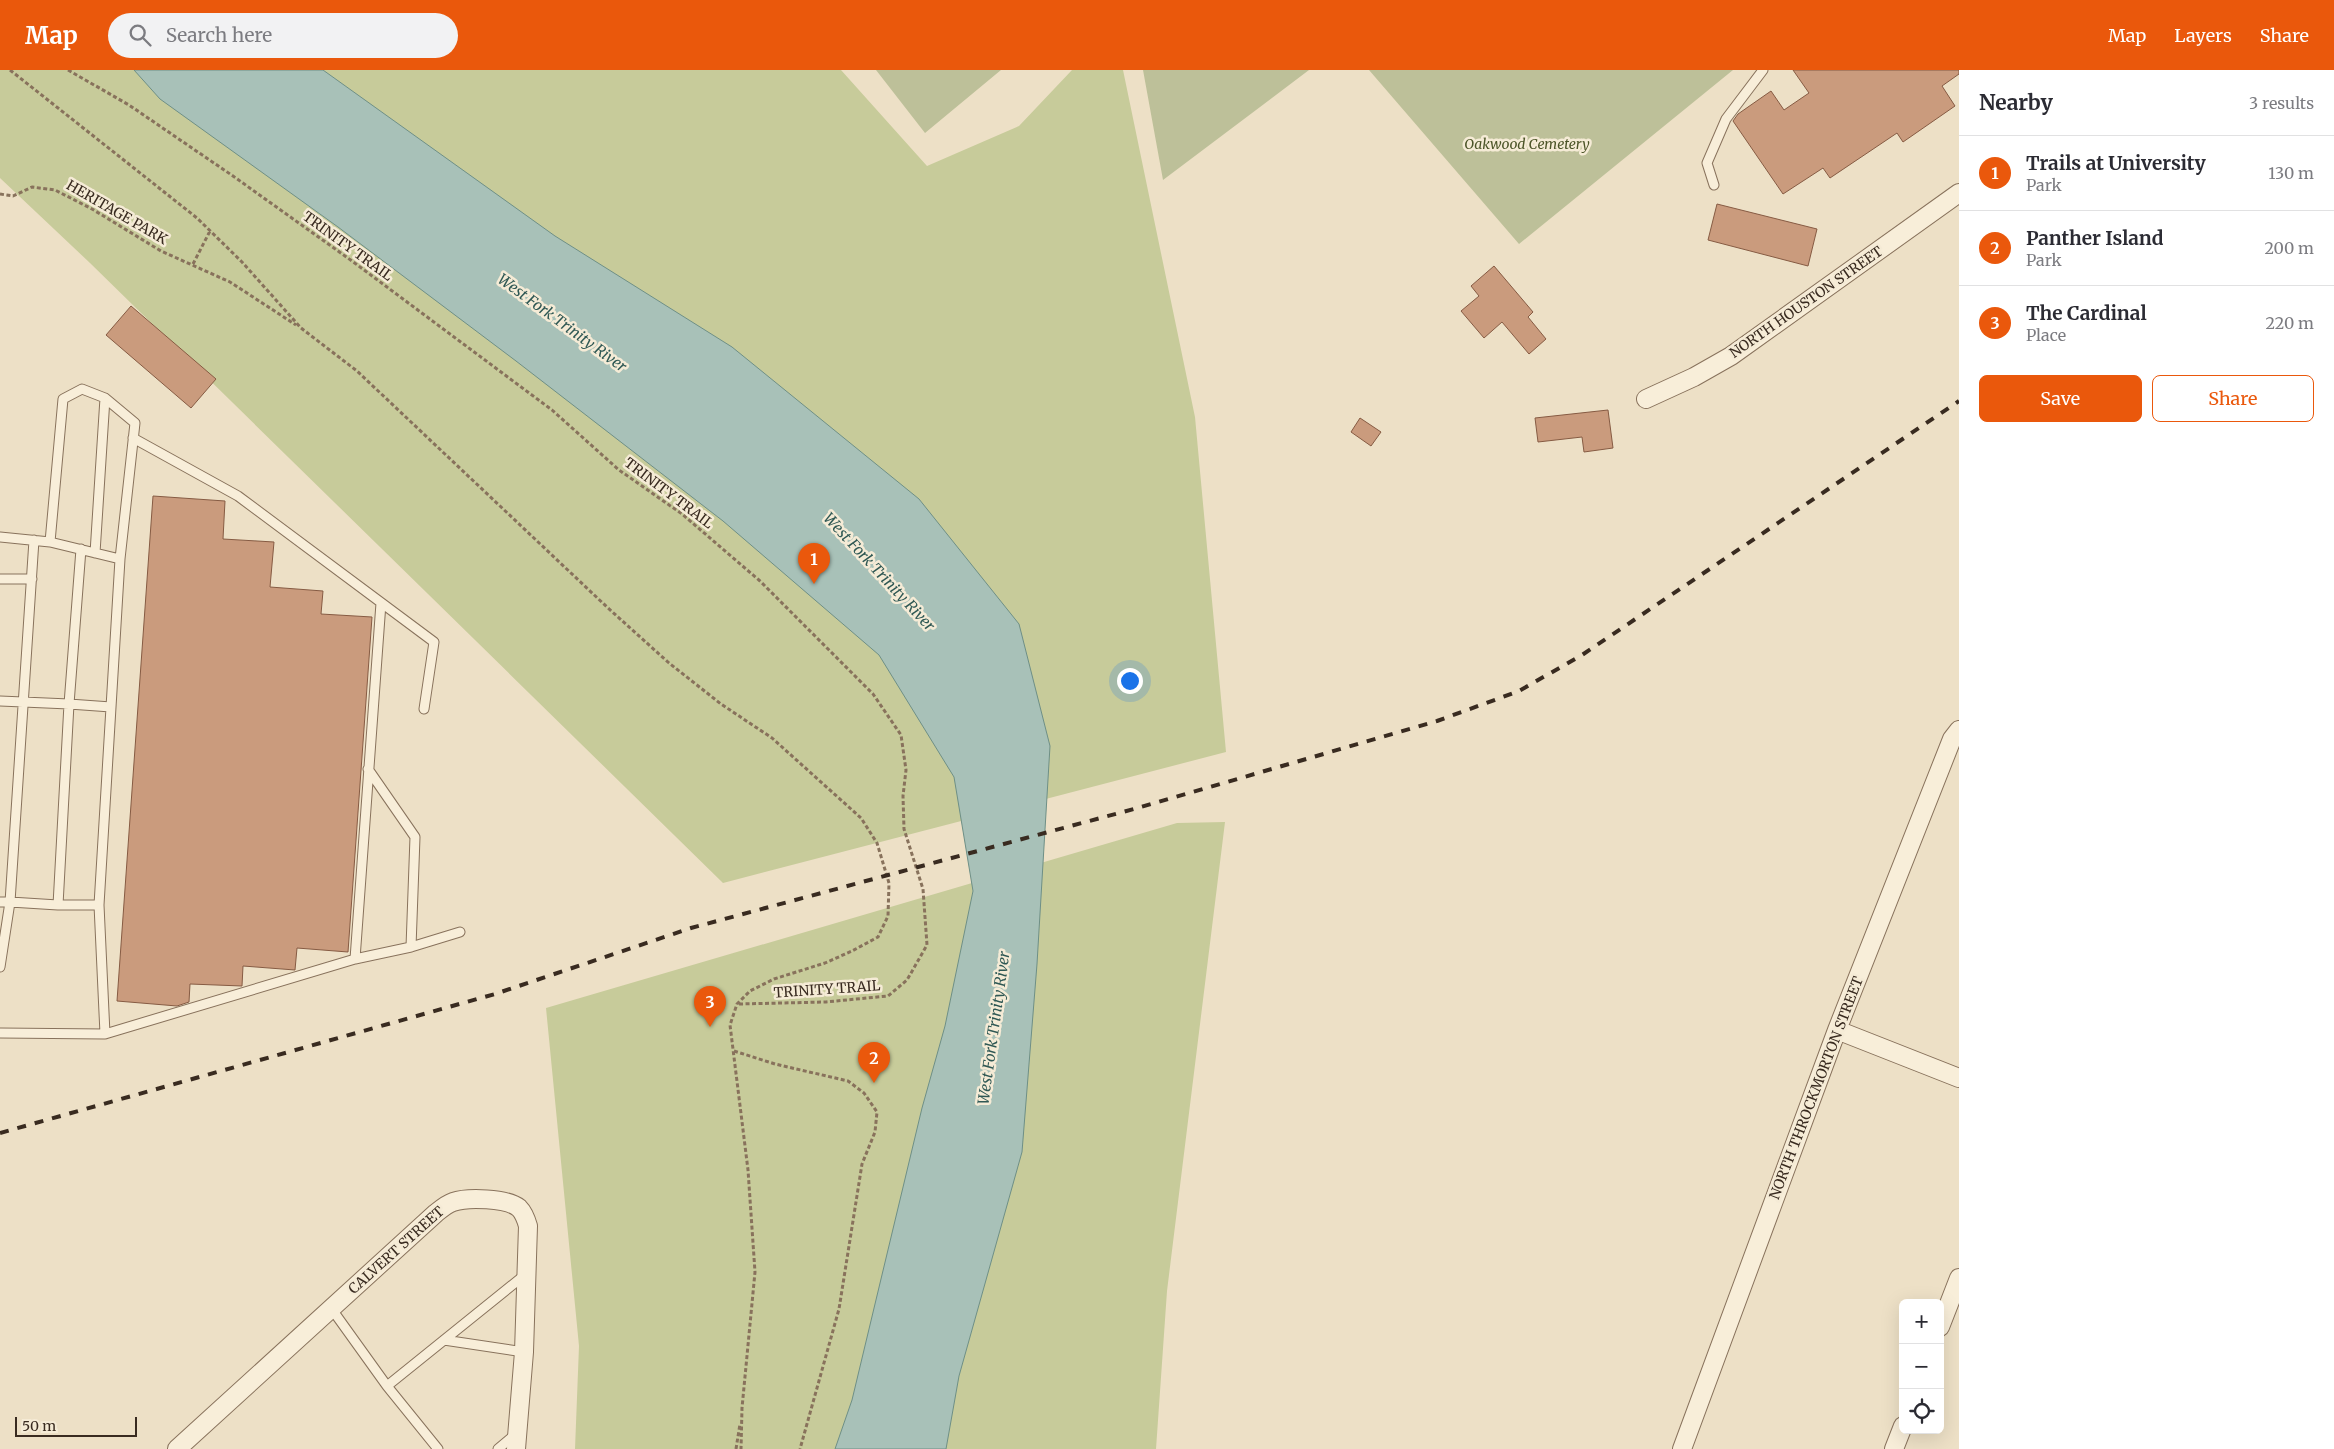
<!DOCTYPE html>
<html lang="en">
<head>
<meta charset="utf-8">
<style>
  :root { --surface:#fff; --page:#f2f2f3; --text:#2b2b33; --muted:#7c7c81; --line:#e1e1e2; --accent:#ea580c }
  body { margin:0; font-family:Merriweather,serif; background:var(--page); color:var(--text) }
  .controls { position:absolute; right:15px; bottom:15px; display:grid; overflow:hidden; border-radius:8px; box-shadow:0 5px 20px #0002 }
  .controls button { width:45px; height:45px; display:grid; place-items:center; padding:0; border:0; border-bottom:1px solid var(--line); background:var(--surface); color:var(--text); font:25px sans-serif }
  .scale { position:absolute; left:15px; bottom:12px; width:122px; box-sizing:border-box; padding-left:5px; border:2px solid #392b20; border-top:0; font-size:14px; line-height:18px; white-space:nowrap; color:#392b20; -webkit-text-stroke:4px #f5ebd6; paint-order:stroke }
  .you { position:absolute; left:1129px; top:610px; width:18px; height:18px; margin:-12px; border:4px solid #fff; border-radius:50%; background:#1a73e8; box-shadow:0 0 0 8px #1a73e833 }
  .badge { display:grid; place-items:center; width:32px; height:32px; border-radius:50%; background:var(--accent); color:#fff; font-size:16px; font-weight:700 }
  .pin { position:absolute; translate:-50% -41px; filter:drop-shadow(0 1px 2px #0008) }
  .pin::after { content:''; position:absolute; top:26px; width:18px; height:15px; background:inherit; clip-path:polygon(0 0,100% 0,50% 100%) }
  .list { margin:0; padding:0; list-style:none }
  h2 { display:flex; justify-content:space-between; align-items:center; height:65px; margin:0; padding:0 20px; font-size:21px }
  h2 small { font-size:16px; font-weight:400; color:var(--muted) }
  .list li { display:grid; grid-template-columns:32px 1fr auto; gap:15px; align-items:center; box-sizing:border-box; height:75px; padding:0 20px; border-top:1px solid var(--line) }
  .list b { display:block; font-size:19px; white-space:nowrap }
  .list p { margin:0; font-size:16px; white-space:nowrap; color:var(--muted) }
  .list em { font-size:16px; font-style:normal; color:var(--muted) }
  .actions { display:flex; gap:10px; padding:15px 20px }
  .actions a { flex:1; padding:11px 0; border:1px solid var(--accent); border-radius:8px; text-align:center; font-size:18px; color:var(--accent) }
  .actions .main { background:var(--accent); color:#fff }
  .icon { flex:none; width:28px; height:28px; fill:none; stroke:currentColor; stroke-width:2; stroke-linecap:round; stroke-linejoin:round }
  .map { position:relative; flex:none; width:1959px; height:1379px; overflow:hidden }
  header { display:flex; align-items:center; gap:30px; box-sizing:border-box; height:70px; padding:0 25px; background:var(--accent); color:#fff }
  header strong { font-size:24px }
  nav { display:flex; gap:28px; margin-inline-start:auto; font-size:18px }
  .search { width:350px; height:45px; background:var(--page); display:flex; align-items:center; gap:12px; box-sizing:border-box; padding:0 18px; border-radius:28px; color:var(--muted); font-size:19px }
  main { display:flex }
  aside { flex:1; background:var(--surface) }
  .map>svg:first-child { display:block }
  .green { fill:#c7cb9a }
  .cemetery { fill:#bdc099 }
  .water { fill:#a8c1b8; stroke:#6e8f86 }
  .building { fill:#ca9b7d; stroke:#865b43 }
  .lines { fill:none; stroke-linecap:round; stroke-linejoin:round }
  .lane-casing { stroke:#88725c; stroke-width:11 }
  .street-casing { stroke:#88725c; stroke-width:20 }
  .path { stroke:#88725c; stroke-width:3; stroke-dasharray:4 2.5; stroke-linecap:butt }
  .lane { stroke:#f8eed9; stroke-width:9 }
  .street { stroke:#f8eed9; stroke-width:18 }
  .rail { stroke:#392b20; stroke-width:4; stroke-dasharray:9 9; stroke-linecap:butt }
  .labels { text-anchor:middle; stroke-width:5; stroke-linejoin:round; paint-order:stroke }
  .park-label { font-size:14px; font-style:italic; fill:#4b5427; stroke:#f5ebd6 }
  .street-label { font-size:14px; fill:#392b20; stroke:#f5ebd6 }
  .water-label { font-size:15px; font-style:italic; fill:#2f5854; stroke:#f5ebd6 }
</style>
</head>
<body>
<header>
<strong>Map</strong>
<div class="search"><svg class="icon" aria-label="search" viewBox="0 0 24 24"><circle cx="10" cy="10" r="6"/><path d="M15 15l6 6"/></svg>Search here</div>
<nav><a>Map</a><a>Layers</a><a>Share</a></nav>
</header>
<main>
<div class="map">
<svg width="1959" height="1379" viewBox="0 0 1959 1379">
  <rect width="100%" height="100%" fill="#ede0c6"/>
  <path class="green" d="M0 0H841L927 96 1019 56 1072 0H1123L1195 347 1226 682 723 813 90 193 0 108Z
    M1225 752 1167 1221 1156 1379H575L579 1276 546 938 1177 753Z"/>
  <path class="cemetery" d="M876 0H1001L925 63Z
    M1143 0H1309L1163 110Z
    M1369 0H1733L1519 174Z"/>
  <path class="water" d="M134 0H323L555 166 732 277 919 429 1019 554 1050 676 1037 894 1022 1082 959 1306 946 1379H835L852 1330 922 1038 945 956 973 821 954 707 879 585 723 451 516 291 338 157 160 29Z"/>
  <path class="building" d="M1793 0H1959V4L1942 16 1955 36 1903 72 1897 63 1830 108 1823 98 1783 124 1733 51 1738 44 1771 21 1784 40 1809 23Z
    M1717 134 1817 159 1808 196 1708 170Z
    M1494 196 1533 242 1528 247 1546 269 1529 284 1502 252 1484 268 1461 241 1479 226 1471 216Z
    M131 236 216 309 191 338 106 265Z
    M1608 340 1613 378 1584 382 1582 367 1538 372 1535 348Z
    M1360 348 1381 362 1371 376 1351 362Z
    M153 426 225 431 223 469 274 472 270 517 323 521 321 544 372 547 348 882 297 878 295 900 243 896 242 916 190 914 189 932 177 936 117 931Z"/>
  <g class="lines">
    <g class="lane-casing">
      <path id="lane" d="M1714 115 1707 93 1726 49 1763 0
        M133 368 238 426 434 572 424 639
        M0 467 50 472 120 489 135 353 105 328 82 319 63 329 50 472
        M95 483 105 328
        M0 509H32
        M0 631 69 634 81 479
        M368 699 415 767 411 877 355 889 381 533
        M0 832H10L34 470
        M58 835H99L120 489
        M99 835 105 964 355 889
        M411 877 460 862
        M0 897 10 832 58 835 69 634 111 637
        M0 963 105 964
        M331 1238 387 1316 438 1379
        M444 1270 524 1282
        M387 1316 526 1204
        M498 1379 517 1363"/>
    </g>
    <g class="street-casing">
      <path id="street" d="M1646 329 1694 307 1731 286 1959 123
        M1837 960 1959 1008
        M1940 1257 1959 1208
        M177 1379 436 1143C441 1139 447 1134 453 1132 467 1127 507 1128 519 1138 524 1143 526 1149 528 1156L524 1282 516 1379
        M1682 1379 1837 960 1952 669 1959 660
        M1894 1379 1903 1356"/>
    </g>
    <path class="path" d="M10 0 197 148 242 192 301 258 357 301 608 538 669 593 721 634 772 668 861 748 877 773 889 813 888 846 878 867 852 881 825 893 774 909 750 921 737 934 730 955 748 1100 755 1202 742 1338 741 1379
      M68 0 129 35 233 106 352 191 552 340 619 400 682 444 760 511 873 624 901 665 906 700 903 726 904 759 923 819 927 875 907 910 888 926 826 932 738 934
      M0 124 13 126 32 117 55 120 92 139 161 181 230 212 296 255
      M193 194 210 161
      M734 981 775 994 848 1011 864 1023 877 1042 875 1062 862 1094 839 1239 800 1379
      M736 1379 740 1354"/>
    <use href="#lane" class="lane"/>
    <use href="#street" class="street"/>
    <path class="rail" d="M0 1063 495 924 691 858 1134 739 1437 651 1519 621 1582 585 1959 331"/>
  </g>
  <g class="labels">
    <g class="park-label">
      <text x="1527" y="79">Oakwood Cemetery</text>
    </g>
    <g class="street-label">
      <text transform="translate(117 142) rotate(30)" y="5">HERITAGE PARK</text>
      <text transform="translate(348 176) rotate(36)" y="5">TRINITY TRAIL</text>
      <text transform="translate(1806 232) rotate(-35)" y="5">NORTH HOUSTON STREET</text>
      <text transform="translate(669 423) rotate(37)" y="5">TRINITY TRAIL</text>
      <text transform="translate(827 919) rotate(-4)" y="5">TRINITY TRAIL</text>
      <text transform="translate(1816 1018) rotate(-69)" y="5">NORTH THROCKMORTON STREET</text>
      <text transform="translate(396 1180) rotate(-42)" y="5">CALVERT STREET</text>
    </g>
    <g class="water-label">
      <text transform="translate(562 253) rotate(36)" y="5">West Fork Trinity River</text>
      <text transform="translate(879 502) rotate(47)" y="5">West Fork Trinity River</text>
      <text transform="translate(994 958) rotate(-82)" y="5">West Fork Trinity River</text>
    </g>
  </g>
</svg>
<div class="controls">
<button>+</button>
<button>−</button>
<button><svg class="icon" aria-label="locate" viewBox="0 0 24 24"><circle cx="12" cy="12" r="6"/><path d="M12 2v4M12 18v4M2 12h4M18 12h4"/></svg></button>
</div>
<div class="scale">50 m</div>
<div class="you"></div>
<div class="pin badge" style="left:814px;top:514px">1</div>
<div class="pin badge" style="left:874px;top:1013px">2</div>
<div class="pin badge" style="left:710px;top:957px">3</div>
</div>
<aside>
<h2>Nearby<small>3 results</small></h2>
<ul class="list">
<li><span class="badge">1</span><div><b>Trails at University</b><p>Park</p></div><em>130 m</em></li>
<li><span class="badge">2</span><div><b>Panther Island</b><p>Park</p></div><em>200 m</em></li>
<li><span class="badge">3</span><div><b>The Cardinal</b><p>Place</p></div><em>220 m</em></li>
</ul>
<div class="actions"><a class="main">Save</a><a>Share</a></div>
</aside>
</main>
</body>
</html>
